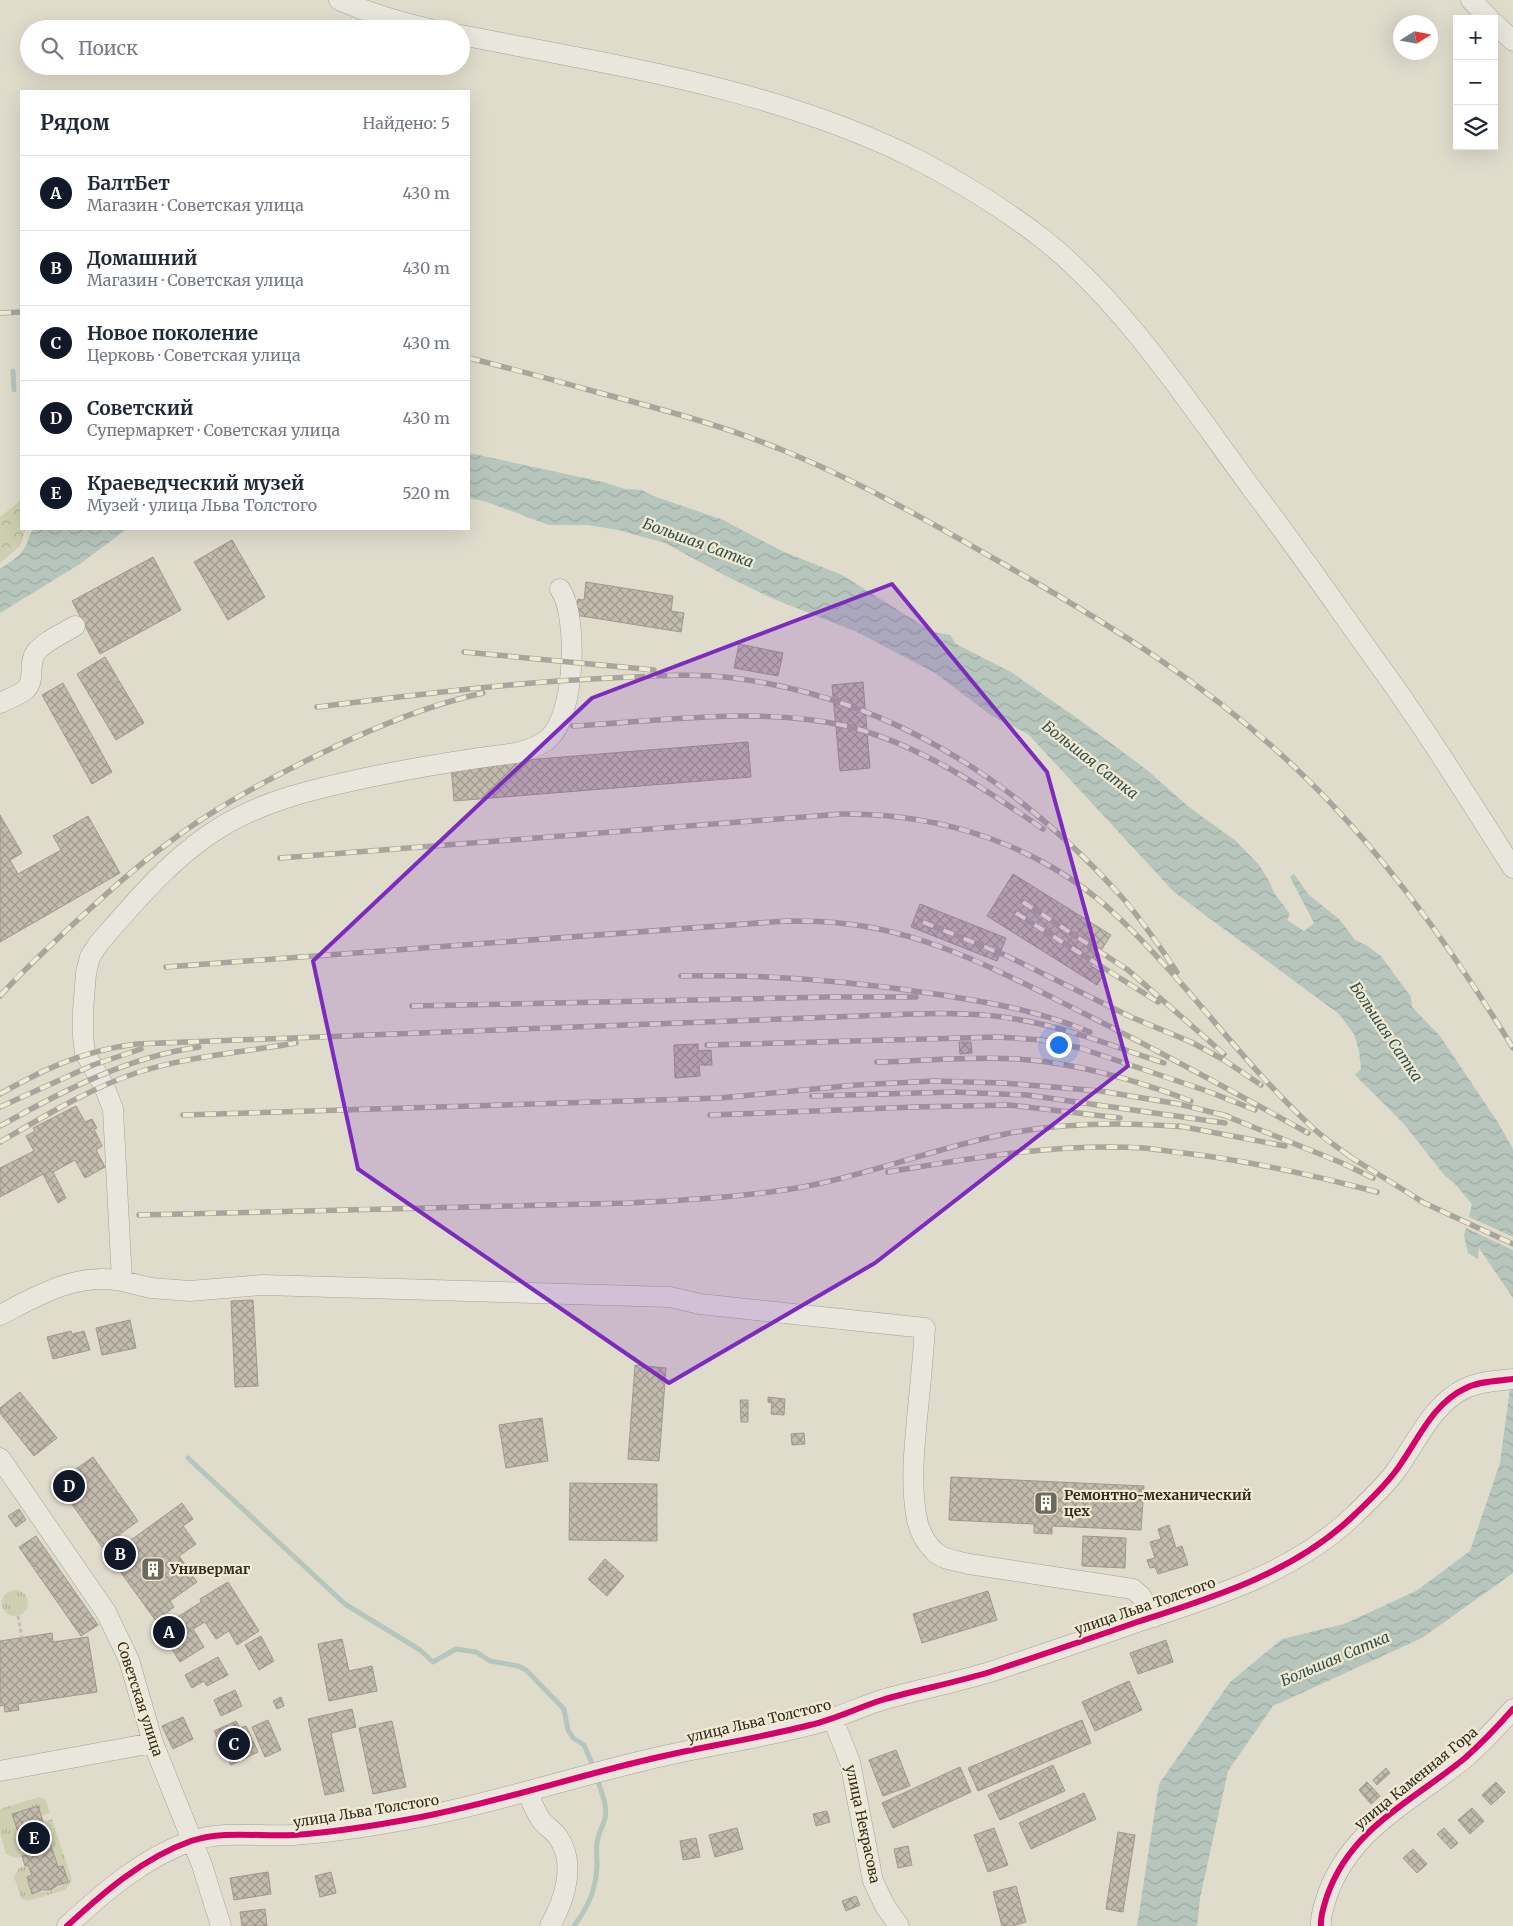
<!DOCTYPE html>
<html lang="ru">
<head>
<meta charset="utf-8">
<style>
  :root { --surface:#fff; --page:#f2f2f3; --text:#1f2937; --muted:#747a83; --line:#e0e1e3; --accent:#111827 }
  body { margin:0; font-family:Merriweather,serif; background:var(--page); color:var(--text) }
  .controls { position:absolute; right:15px; top:15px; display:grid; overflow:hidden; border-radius:0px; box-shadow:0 5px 20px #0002 }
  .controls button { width:45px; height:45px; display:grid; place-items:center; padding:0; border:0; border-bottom:1px solid var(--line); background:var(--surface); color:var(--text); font:25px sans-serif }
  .compass { position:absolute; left:1393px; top:15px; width:45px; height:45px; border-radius:50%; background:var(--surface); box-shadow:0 5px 20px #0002; rotate:79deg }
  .you { position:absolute; left:1058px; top:1044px; width:18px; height:18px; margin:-12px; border:4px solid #fff; border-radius:50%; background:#1a73e8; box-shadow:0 0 0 8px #1a73e833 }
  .badge { display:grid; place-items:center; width:32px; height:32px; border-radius:50%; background:var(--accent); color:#fff; font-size:16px; font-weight:700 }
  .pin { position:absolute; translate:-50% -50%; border:2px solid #fff; box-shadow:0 1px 5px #0006 }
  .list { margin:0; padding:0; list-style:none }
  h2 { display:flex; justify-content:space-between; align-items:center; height:65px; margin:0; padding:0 20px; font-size:21px }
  h2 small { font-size:16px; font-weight:400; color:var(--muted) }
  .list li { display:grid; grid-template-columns:32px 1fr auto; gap:15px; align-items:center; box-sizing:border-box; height:75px; padding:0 20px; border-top:1px solid var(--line) }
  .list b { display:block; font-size:19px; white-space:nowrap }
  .list p { margin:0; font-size:16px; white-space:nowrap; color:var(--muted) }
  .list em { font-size:16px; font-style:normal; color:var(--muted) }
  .icon { flex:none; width:28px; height:28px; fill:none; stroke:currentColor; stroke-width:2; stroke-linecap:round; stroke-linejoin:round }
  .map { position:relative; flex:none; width:1513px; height:1926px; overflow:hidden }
  .search { position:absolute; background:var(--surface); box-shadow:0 5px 20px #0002; left:20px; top:20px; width:450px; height:55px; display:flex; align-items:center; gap:12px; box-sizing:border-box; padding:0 18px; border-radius:28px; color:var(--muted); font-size:19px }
  .panel { position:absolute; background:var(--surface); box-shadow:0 5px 20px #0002; left:20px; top:90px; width:450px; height:440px; border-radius:0px }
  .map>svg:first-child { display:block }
  .grass { fill:url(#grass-tufts) }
  .forest { fill:url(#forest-crowns) }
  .water { fill:url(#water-waves) }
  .pier { fill:#e0dccc }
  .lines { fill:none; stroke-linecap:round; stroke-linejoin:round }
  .stream { stroke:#b7c6bd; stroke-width:5 }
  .building { fill:url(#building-cross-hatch); stroke:#a0988c }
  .minor-casing { stroke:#a5a196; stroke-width:21 }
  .path { stroke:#c1bdb4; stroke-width:3; stroke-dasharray:4 2.5; stroke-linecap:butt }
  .minor { stroke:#e8e6dd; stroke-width:20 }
  .rail-casing { stroke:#a8a59d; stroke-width:5.5 }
  .rail { stroke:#f1ead3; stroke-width:4; stroke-dasharray:11; stroke-linecap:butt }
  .cycleway-casing { stroke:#f1ead3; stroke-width:9 }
  .cycleway { stroke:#d6006c; stroke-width:6 }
  .marked { fill:#7b2cbf; fill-opacity:0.2; stroke:#7b2cbf; stroke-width:4; stroke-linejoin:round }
  .labels { text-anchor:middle; stroke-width:4.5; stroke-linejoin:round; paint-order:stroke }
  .poi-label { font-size:14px; font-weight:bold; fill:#322a1f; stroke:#f1ead3; text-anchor:start }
  .street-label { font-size:14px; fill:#322a1f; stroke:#f1ead3 }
  .water-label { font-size:15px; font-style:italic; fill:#305050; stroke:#f1ead3 }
</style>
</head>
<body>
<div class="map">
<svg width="1513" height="1926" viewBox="0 0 1513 1926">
  <defs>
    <pattern id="grass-tufts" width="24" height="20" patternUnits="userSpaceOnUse" patternTransform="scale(1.25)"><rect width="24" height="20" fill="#cdcfb0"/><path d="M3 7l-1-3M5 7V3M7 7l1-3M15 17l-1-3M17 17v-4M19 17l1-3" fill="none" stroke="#b0b297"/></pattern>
    <pattern id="forest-crowns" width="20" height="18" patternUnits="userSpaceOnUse" patternTransform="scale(1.25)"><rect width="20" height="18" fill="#cdcfb0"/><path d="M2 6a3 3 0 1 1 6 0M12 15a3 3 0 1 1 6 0" fill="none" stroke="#b0b297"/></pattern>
    <pattern id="water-waves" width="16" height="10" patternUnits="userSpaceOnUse" patternTransform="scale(1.25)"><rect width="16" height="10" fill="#b7c6bd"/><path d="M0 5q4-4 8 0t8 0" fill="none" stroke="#9eaaa2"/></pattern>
    <pattern id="building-cross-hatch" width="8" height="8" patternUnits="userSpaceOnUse" patternTransform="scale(1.25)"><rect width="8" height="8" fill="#c3bbad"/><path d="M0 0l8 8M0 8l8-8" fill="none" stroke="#9f988c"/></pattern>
  </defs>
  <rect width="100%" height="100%" fill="#e0dccc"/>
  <path class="grass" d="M2 1603a13 13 0 1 1 26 0a13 13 0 1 1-26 0Z
    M39 1797 45 1799 50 1813 41 1816 13 1815 26 1855 17 1858 6 1854 0 1833V1809Z
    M52 1819 72 1880 65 1890 27 1901 21 1898 14 1877 19 1868 28 1865 32 1875 27 1877 32 1894C39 1891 47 1893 53 1890 58 1887 62 1884 68 1882L63 1866 58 1867 43 1822Z"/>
  <path class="forest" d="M21 500V529H26L20 546 0 563V517Z"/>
  <path class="water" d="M469 453 603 482 625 489 642 490 653 496 721 519 784 552 842 575 933 632 950 635 956 644 1011 672 1081 721 1147 770 1189 807 1236 841 1259 865 1268 879 1275 894 1290 914 1287 920 1304 931 1314 923 1290 877 1294 874 1308 894 1340 920 1355 940 1366 945 1381 956 1411 997 1412 1007 1440 1036 1497 1121 1513 1149V1298L1479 1248 1478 1259 1468 1253 1464 1236 1472 1204 1454 1183 1445 1176 1404 1124 1355 1075 1361 1069 1359 1051 1354 1034 1339 1014 1174 892 1028 734 992 716 935 673 857 632 769 597 724 575 665 543 618 530 587 525H549L484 501 469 498Z
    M34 529H127L80 564 0 613V569C8 563 20 557 25 547 29 541 28 534 34 529Z
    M1513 1366V1573L1422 1638 1273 1706 1228 1771 1200 1898 1197 1926H1137L1159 1784 1230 1682 1282 1639 1344 1624 1416 1591 1470 1551 1500 1463Z"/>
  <path class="pier" d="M1467 1216 1513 1237V1250L1464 1227Z"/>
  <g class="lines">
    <path class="stream" d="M13 371 14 390
      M188 1458 345 1604 420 1650 433 1662 456 1649 476 1652 490 1661 518 1666 526 1670 564 1709 568 1730 573 1738 584 1745 594 1768
      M574 1926C588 1907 596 1890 597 1866 597 1858 596 1851 597 1843 598 1834 603 1826 605 1818 608 1804 600 1789 596 1776"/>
  </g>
  <path class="building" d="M232 540 265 597 228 620 194 562Z
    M153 557 181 610 100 654 72 601Z
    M586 582 673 596 671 611 684 613 681 632 575 615 578 599 584 600Z
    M739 644 783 653 778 676 734 668Z
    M105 657 144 723 116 740 77 674Z
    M863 682 870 768 840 771 832 685Z
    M63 683 112 772 92 784 42 695Z
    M748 742 751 777 454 801 451 766Z
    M0 815 22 853 10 860 18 874 61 850 53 836 88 816 120 873 0 942Z
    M1013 874 1111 935 1091 966 1104 974 1097 985 987 916Z
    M920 904 1006 938 997 961 911 927Z
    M959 1042H971L972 1053 960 1054Z
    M698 1044V1051L711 1050 712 1065H699L700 1076 675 1078 674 1045Z
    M76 1106 85 1122 92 1119 97 1128 94 1129 102 1146 96 1150 105 1167 85 1178 75 1160 53 1172 66 1198 58 1203 43 1174 0 1197V1168L34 1151 26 1136 35 1131 33 1128Z
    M253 1300 258 1386 235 1387 231 1301Z
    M130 1320 136 1348 102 1355 96 1328Z
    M71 1331 72 1334 84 1331 90 1350 53 1359 47 1337Z
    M635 1365 666 1368 659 1461 628 1459Z
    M20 1392 57 1438 34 1456 0 1413V1408Z
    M768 1397 785 1399 784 1415 771 1414 772 1403 768 1402Z
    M740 1400H748V1422H741Z
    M542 1418 548 1461 506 1468 499 1425Z
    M804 1433 805 1444 792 1445 791 1434Z
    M93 1457 138 1521 102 1547 67 1497 63 1500 58 1493 62 1490 56 1483Z
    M951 1477 1144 1486 1141 1530 1052 1526V1534L1034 1533V1524L949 1520Z
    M570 1483 657 1484V1541L569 1540Z
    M182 1503 193 1519 183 1526 196 1544 179 1556 197 1582 170 1601 174 1607 156 1621 109 1556Z
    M19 1509 26 1520 16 1527 8 1516Z
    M1169 1525 1176 1548 1182 1546 1188 1565 1158 1574 1155 1567 1150 1568 1147 1560 1155 1558 1150 1542 1161 1539 1158 1529Z
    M36 1536 98 1625 81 1636 19 1547Z
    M1083 1536 1126 1538 1125 1568 1082 1566Z
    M605 1559 624 1576 607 1596 588 1579Z
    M228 1582 259 1631 237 1645 229 1631 216 1639 205 1622 193 1629 204 1647 180 1662 159 1629 201 1602 200 1599Z
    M988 1591 997 1620 922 1643 913 1614Z
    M52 1633 53 1642 88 1637 97 1692 18 1704 19 1710 5 1712 4 1705 0 1706V1641Z
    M261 1636 274 1661 259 1670 245 1645Z
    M342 1639 349 1671 372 1666 377 1691 329 1701 318 1644Z
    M1166 1640 1173 1662 1138 1674 1130 1653Z
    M218 1657 228 1675 207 1686 204 1681 192 1688 185 1675Z
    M1129 1681 1142 1710 1095 1731 1082 1702Z
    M235 1690 242 1706 221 1716 214 1700Z
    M281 1697 284 1706 277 1709 273 1701Z
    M352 1709 356 1727 331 1733 344 1791 325 1795 308 1719Z
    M183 1717 193 1739 173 1749 162 1726Z
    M268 1720 281 1750 265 1757 252 1727Z
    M1082 1720 1091 1743 978 1791 968 1768Z
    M236 1721 240 1728 246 1726 258 1752 231 1765 214 1731Z
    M392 1721 406 1787 373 1794 359 1728Z
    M896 1750 910 1786 883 1796 869 1760Z
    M1053 1765 1065 1791 1000 1820 988 1795Z
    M960 1767 971 1792 893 1828 882 1803Z
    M1386 1768 1390 1773 1377 1785 1373 1780Z
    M1367 1782 1380 1796 1371 1804 1359 1790Z
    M1496 1782 1505 1792 1491 1805 1482 1795Z
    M1084 1793 1096 1819 1031 1849 1019 1823Z
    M38 1806 58 1867 63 1866 68 1882 58 1885 51 1890H42L32 1894 27 1877 32 1875 28 1865 25 1866 22 1856 26 1855 12 1814Z
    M1472 1808 1484 1821 1470 1834 1458 1820Z
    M827 1811 830 1822 816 1826 813 1814Z
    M737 1828 743 1849 715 1857 709 1835Z
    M994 1828 1008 1865 988 1872 974 1835Z
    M1444 1828 1458 1843 1451 1849 1437 1834Z
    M1118 1832 1135 1835 1123 1912 1106 1909Z
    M696 1838 700 1857 683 1860 680 1841Z
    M908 1846 912 1865 898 1868 894 1849Z
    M1413 1849 1427 1864 1417 1873 1403 1858Z
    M268 1872 271 1894 234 1900 230 1878Z
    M331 1872 336 1893 320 1897 315 1876Z
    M1016 1886 1026 1922 1012 1926H1002L993 1892Z
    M856 1896 860 1905 846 1911 842 1901Z
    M265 1909 267 1926H242L240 1912Z"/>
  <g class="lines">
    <g class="minor-casing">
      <path id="minor" d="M339 0C369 13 399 22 430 29
        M1471 0 1490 19
        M1494 23 1513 41
        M461 35C618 66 780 89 924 163 965 185 1007 211 1043 239 1124 303 1191 406 1252 489 1291 540 1327 592 1364 644 1377 663 1392 682 1405 702 1443 756 1477 813 1513 868
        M560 589C579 617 575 717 548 739 539 747 527 750 516 753 467 759 419 767 370 777 314 789 258 801 210 834 167 863 133 904 99 943L90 957 86 973 83 1011V1036L85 1053 104 1086 113 1109 122 1281 151 1288 190 1291 263 1285 670 1297 700 1304 925 1328C923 1358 920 1389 917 1419 914 1450 911 1483 916 1514 918 1528 924 1541 934 1551 942 1560 958 1561 969 1564L1133 1589 1141 1596 1154 1617
        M0 703C8 699 17 696 24 691 37 681 27 664 36 652 45 641 62 634 75 626
        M0 1315C39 1295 77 1272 122 1281
        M0 1458 106 1612 129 1660 153 1743 202 1865 221 1926
        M833 1719 850 1762 873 1881 885 1906 899 1926
        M0 1771 153 1743
        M528 1793C532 1802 535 1812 542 1821 547 1827 554 1831 558 1837 577 1864 564 1901 550 1926
        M67 1926C104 1892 143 1858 191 1841 224 1830 261 1837 294 1835 337 1832 379 1825 421 1817 498 1802 570 1778 646 1760 700 1747 755 1739 810 1725 836 1719 859 1707 885 1699 921 1689 958 1682 993 1671 1041 1655 1089 1639 1137 1622 1211 1598 1293 1573 1351 1518 1366 1504 1382 1489 1395 1472 1417 1443 1431 1404 1466 1388 1480 1381 1498 1381 1513 1379
        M1321 1926C1320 1916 1324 1906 1327 1896 1351 1827 1413 1801 1465 1758 1482 1743 1498 1726 1513 1709"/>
    </g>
    <path class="path" d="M18 1616 22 1638"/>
    <use href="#minor" class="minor"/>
    <g class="rail-casing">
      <path id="rail" d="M0 313 21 312
        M469 358C513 369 557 381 600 393 661 409 721 425 780 449 864 483 942 529 1021 574 1115 628 1206 685 1286 759 1376 842 1449 944 1513 1048
        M464 652 654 670
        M317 707C415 695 513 682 612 678 652 676 694 673 733 678 887 697 1017 781 1119 894 1141 918 1159 946 1177 972
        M573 726C660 721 760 706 846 726 917 743 984 788 1043 829
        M280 858 842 814C943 813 1044 846 1118 917 1188 983 1242 1063 1313 1128 1326 1140 1341 1150 1355 1160
        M1023 902 1128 970 1224 1054
        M1016 913 1158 1002
        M923 922 1007 956 1131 1017 1191 1042 1224 1060 1261 1085
        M166 967 786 921C804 921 822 921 839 923 928 931 1007 975 1085 1014 1161 1052 1234 1092 1308 1133
        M681 976C767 974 851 981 935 994 988 1002 1040 1011 1090 1032
        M0 996C22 971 47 949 70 927 103 897 135 867 171 841 217 806 272 777 324 752 375 727 428 705 483 693
        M412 1006 829 997H916
        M707 1045 998 1037 1042 1040 1080 1048 1207 1091 1255 1110
        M877 1062C923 1061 971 1056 1018 1059 1077 1063 1136 1080 1191 1101
        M0 1094C46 1068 83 1051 136 1044L912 1014C946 1013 981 1013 1015 1019 1066 1027 1115 1047 1164 1063
        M812 1096 953 1092 1027 1095 1225 1123
        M0 1107 93 1065 141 1049
        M1221 1114 1342 1163 1373 1178
        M183 1115 720 1098 856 1085 934 1081 1003 1083 1100 1091 1179 1104 1227 1116
        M710 1115 915 1107 1009 1105 1120 1118
        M0 1126C63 1091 127 1057 199 1047
        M1179 1126 1285 1146
        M0 1142C45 1116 90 1088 139 1072 190 1056 244 1052 296 1043
        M1349 1156 1426 1204
        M888 1172C972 1158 1057 1143 1143 1148 1157 1149 1171 1152 1184 1153 1250 1161 1313 1175 1377 1192
        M1420 1201 1513 1244
        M139 1215 629 1203C686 1200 746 1197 803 1187 871 1174 936 1148 1005 1134 1065 1122 1125 1122 1186 1127"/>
    </g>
    <use href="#rail" class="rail"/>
    <g class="cycleway-casing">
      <path id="cycleway" d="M67 1926C104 1892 143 1858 191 1841 224 1830 261 1837 294 1835 337 1832 379 1825 421 1817 498 1802 570 1778 646 1760 700 1747 755 1739 810 1725 836 1719 859 1707 885 1699 921 1689 958 1682 993 1671 1041 1655 1089 1639 1137 1622 1211 1598 1293 1573 1351 1518 1366 1504 1382 1489 1395 1472 1417 1443 1431 1404 1466 1388 1480 1381 1498 1381 1513 1379
        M1321 1926C1320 1916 1324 1906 1327 1896 1351 1827 1413 1801 1465 1758 1482 1743 1498 1726 1513 1709"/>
    </g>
    <use href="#cycleway" class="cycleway"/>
  </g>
  <path class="marked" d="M892 584 1047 772 1128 1066 875 1263 669 1383 358 1169 313 961 592 698Z"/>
  <defs>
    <g id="building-square" transform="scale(1.25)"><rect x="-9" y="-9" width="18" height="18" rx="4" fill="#6f685c" stroke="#f1ead3"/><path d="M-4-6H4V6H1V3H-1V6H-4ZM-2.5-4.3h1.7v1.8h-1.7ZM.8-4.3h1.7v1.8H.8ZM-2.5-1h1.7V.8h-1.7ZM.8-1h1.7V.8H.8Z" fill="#fff"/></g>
  </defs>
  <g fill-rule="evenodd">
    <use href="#building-square" x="1046" y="1503"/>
    <use href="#building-square" x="153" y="1569"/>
  </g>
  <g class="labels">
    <g class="poi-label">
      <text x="1064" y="1500">Ремонтно-механический<tspan x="1064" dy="16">цех</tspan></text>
      <text x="170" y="1574">Универмаг</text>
    </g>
    <g class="street-label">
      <text transform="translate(1145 1606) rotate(-19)" y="5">улица Льва Толстого</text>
      <text transform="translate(140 1699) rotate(72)" y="5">Советская улица</text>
      <text transform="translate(759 1721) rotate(-13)" y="5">улица Льва Толстого</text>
      <text transform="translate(1416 1778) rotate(-39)" y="5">улица Каменная Гора</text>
      <text transform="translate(366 1811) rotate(-9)" y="5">улица Льва Толстого</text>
      <text transform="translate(863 1824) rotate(78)" y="5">улица Некрасова</text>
    </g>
    <g class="water-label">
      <text transform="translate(698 543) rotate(20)" y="5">Большая Сатка</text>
      <text transform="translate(1090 760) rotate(38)" y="5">Большая Сатка</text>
      <text transform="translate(1386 1032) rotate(56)" y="5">Большая Сатка</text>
      <text transform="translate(1335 1659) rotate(-23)" y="5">Большая Сатка</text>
    </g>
  </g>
</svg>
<div class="controls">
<button>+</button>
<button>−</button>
<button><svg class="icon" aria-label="layers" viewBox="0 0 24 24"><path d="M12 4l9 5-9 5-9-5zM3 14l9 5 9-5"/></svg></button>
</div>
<svg class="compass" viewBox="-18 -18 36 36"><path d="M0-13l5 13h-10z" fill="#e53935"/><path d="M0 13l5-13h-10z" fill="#747a83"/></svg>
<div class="you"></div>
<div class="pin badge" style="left:169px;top:1632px">A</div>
<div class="pin badge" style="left:120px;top:1554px">B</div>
<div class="pin badge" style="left:234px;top:1744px">C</div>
<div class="pin badge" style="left:69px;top:1486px">D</div>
<div class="pin badge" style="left:34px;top:1838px">E</div>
<div class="search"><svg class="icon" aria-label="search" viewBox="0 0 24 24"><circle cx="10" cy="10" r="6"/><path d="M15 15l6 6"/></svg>Поиск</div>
<section class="panel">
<h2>Рядом<small>Найдено: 5</small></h2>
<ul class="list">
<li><span class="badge">A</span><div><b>БалтБет</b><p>Магазин · Советская улица</p></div><em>430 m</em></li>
<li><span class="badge">B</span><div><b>Домашний</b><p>Магазин · Советская улица</p></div><em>430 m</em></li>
<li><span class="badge">C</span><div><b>Новое поколение</b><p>Церковь · Советская улица</p></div><em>430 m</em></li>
<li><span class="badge">D</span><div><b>Советский</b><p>Супермаркет · Советская улица</p></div><em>430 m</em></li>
<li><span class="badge">E</span><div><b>Краеведческий музей</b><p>Музей · улица Льва Толстого</p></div><em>520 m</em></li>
</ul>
</section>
</div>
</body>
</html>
